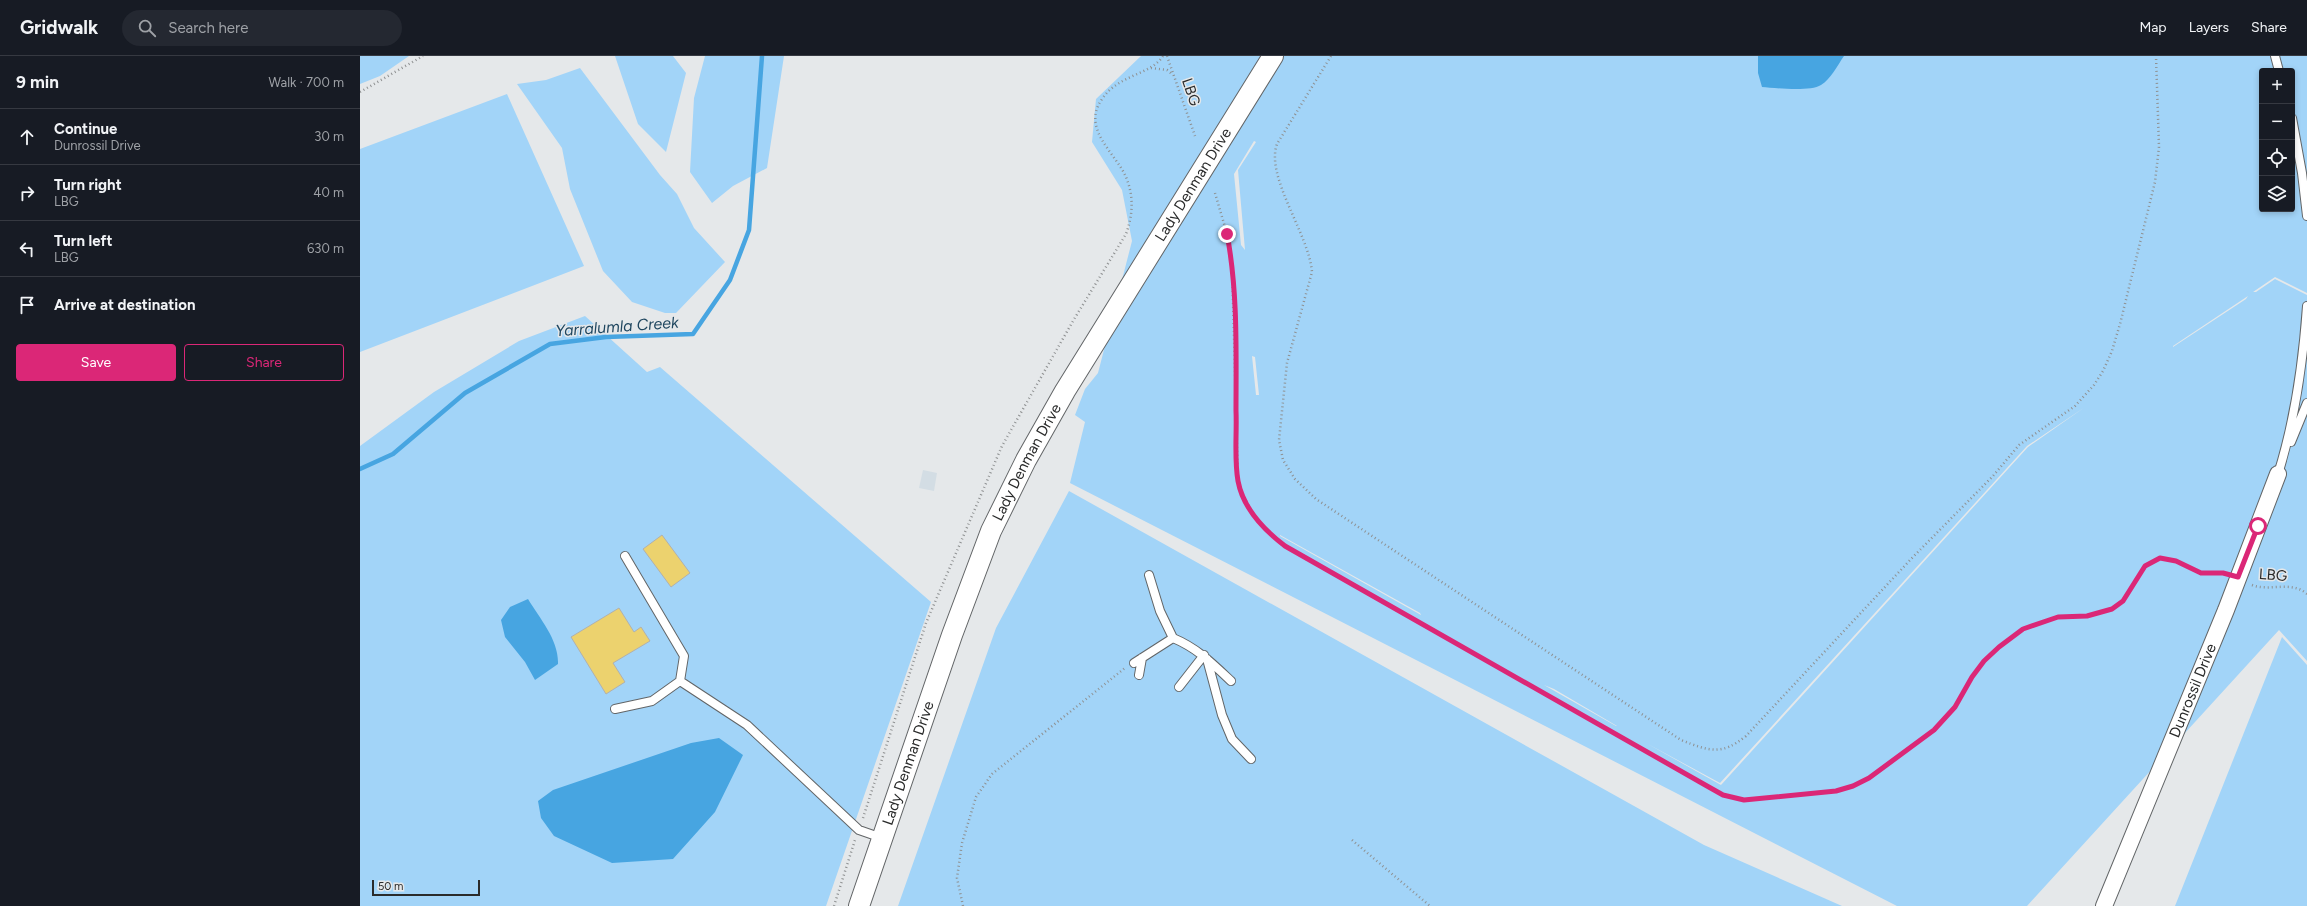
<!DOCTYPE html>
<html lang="en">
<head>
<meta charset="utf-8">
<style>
  :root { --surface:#171b24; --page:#242831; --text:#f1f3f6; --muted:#9ea1a6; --line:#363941; --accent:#db2777 }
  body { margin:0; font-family:Figtree,sans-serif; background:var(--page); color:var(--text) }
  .controls { position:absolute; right:12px; top:12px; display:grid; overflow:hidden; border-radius:4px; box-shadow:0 2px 6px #0003 }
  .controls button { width:36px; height:36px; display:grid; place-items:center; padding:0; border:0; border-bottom:1px solid var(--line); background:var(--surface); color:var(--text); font:20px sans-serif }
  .scale { position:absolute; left:12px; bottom:10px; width:108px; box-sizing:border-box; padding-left:4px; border:2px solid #2a2b2b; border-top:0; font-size:11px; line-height:14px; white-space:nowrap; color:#2a2b2b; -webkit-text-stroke:3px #e5e8ea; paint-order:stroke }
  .stop { position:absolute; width:12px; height:12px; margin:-9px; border:3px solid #db2777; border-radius:50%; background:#fff }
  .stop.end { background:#db2777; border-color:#fff; box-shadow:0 1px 4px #0008 }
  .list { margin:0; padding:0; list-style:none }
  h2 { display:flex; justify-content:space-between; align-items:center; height:52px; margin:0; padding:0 16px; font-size:17px }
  h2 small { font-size:13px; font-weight:400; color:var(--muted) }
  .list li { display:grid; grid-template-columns:26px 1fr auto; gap:12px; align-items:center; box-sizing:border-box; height:56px; padding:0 16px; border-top:1px solid var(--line) }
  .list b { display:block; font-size:15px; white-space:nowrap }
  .list p { margin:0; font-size:13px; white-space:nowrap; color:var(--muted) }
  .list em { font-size:13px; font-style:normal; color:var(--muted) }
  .actions { display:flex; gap:8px; padding:12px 16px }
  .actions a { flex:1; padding:9px 0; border:1px solid var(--accent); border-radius:4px; text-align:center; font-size:14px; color:var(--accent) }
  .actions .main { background:var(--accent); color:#fff }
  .icon { flex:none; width:22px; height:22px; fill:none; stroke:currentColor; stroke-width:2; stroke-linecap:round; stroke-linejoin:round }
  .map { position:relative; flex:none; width:1947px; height:850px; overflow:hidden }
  header { display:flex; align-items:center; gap:24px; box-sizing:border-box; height:56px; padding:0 20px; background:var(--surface); border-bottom:1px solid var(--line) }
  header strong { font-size:19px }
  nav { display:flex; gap:22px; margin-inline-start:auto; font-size:14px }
  .search { width:280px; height:36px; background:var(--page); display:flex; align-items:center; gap:10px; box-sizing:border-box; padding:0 14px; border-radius:22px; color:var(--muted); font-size:15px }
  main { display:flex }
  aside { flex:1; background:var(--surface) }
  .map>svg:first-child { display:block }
  .built { fill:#d3dde4 }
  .green { fill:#a2d4f8; fill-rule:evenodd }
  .water { fill:#47a5e1 }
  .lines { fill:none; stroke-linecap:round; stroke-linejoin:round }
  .stream { stroke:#47a5e1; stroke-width:4.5 }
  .building { fill:#ecd26e; stroke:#b1b1ae }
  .service-casing { stroke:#626567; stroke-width:10 }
  .minor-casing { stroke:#626567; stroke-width:18 }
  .tertiary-casing { stroke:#626567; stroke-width:22 }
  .path { stroke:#8f9192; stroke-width:2.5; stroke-dasharray:1 3; stroke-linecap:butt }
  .service { stroke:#fff; stroke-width:8 }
  .minor { stroke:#fff; stroke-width:16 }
  .tertiary { stroke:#fff; stroke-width:20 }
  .route { stroke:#db2777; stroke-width:5 }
  .labels { text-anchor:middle; stroke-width:3; stroke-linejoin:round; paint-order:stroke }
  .street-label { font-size:15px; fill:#2a2b2b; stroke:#e5e8ea }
  .water-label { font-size:16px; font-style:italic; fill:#1f465f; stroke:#e5e8ea }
</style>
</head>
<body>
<header>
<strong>Gridwalk</strong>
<div class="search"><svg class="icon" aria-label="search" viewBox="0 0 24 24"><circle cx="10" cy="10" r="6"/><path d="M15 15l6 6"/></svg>Search here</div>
<nav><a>Map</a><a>Layers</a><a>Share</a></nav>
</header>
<main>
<aside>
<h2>9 min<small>Walk · 700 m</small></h2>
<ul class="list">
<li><svg class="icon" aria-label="ahead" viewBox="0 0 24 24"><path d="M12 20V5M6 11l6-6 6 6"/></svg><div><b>Continue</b><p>Dunrossil Drive</p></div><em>30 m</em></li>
<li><svg class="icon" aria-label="right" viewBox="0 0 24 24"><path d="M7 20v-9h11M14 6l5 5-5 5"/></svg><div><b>Turn right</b><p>LBG</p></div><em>40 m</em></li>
<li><svg class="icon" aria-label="left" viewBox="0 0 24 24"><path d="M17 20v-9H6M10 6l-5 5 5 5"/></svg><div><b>Turn left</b><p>LBG</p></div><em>630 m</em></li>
<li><svg class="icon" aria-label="arrive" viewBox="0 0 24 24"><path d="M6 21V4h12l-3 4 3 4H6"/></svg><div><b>Arrive at destination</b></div></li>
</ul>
<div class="actions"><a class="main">Save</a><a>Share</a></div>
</aside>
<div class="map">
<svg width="1947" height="850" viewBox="0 0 1947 850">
  <rect width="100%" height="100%" fill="#e5e8ea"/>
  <path class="built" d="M563 414 577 417 574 435 559 432Z"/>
  <path class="green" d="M0 0H49L20 20 0 28Z
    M255 0H313L326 17 306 96 278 68Z
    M345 0H424L407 112 373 130 352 147 330 116 334 42Z
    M781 0H1947V237L1915 221 1893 236H1896L1915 223 1947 239V605L1919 574 1667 850H1537L710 427 725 366 715 359 725 333 738 317 772 185 762 134 732 86 736 43ZM1902 15H1932V153H1902ZM894 85 896 86 878 114 885 194 881 189 874 118ZM1888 240 1886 243 1813 291V290ZM892 300 895 301 899 339H896ZM1725 351 1668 391 1361 729 1286 687 1360 727 1667 390ZM920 479 1060 557 1061 559 920 480ZM1184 629 1194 633 1257 670H1256Z
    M220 12 300 119 317 138 334 172 365 206 316 257H305L272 246 243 215 210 133 202 92 157 28 186 24Z
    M147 38 224 210 0 296V93Z
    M225 260 287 316 300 311 571 546 466 850H0V390L74 336 159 285Z
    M709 435 1344 789 1482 850H538L636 572Z
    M1922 581 1947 609V850H1815Z"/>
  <path class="water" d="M1398 0H1484C1477 10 1471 23 1461 29 1450 36 1415 32 1402 31L1398 17Z
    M168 543C180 563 199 584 198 608L175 624 165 606 145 581 141 564 150 551Z
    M359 682 383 699 355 756 313 803 252 807 194 780 181 762 178 745 193 734 331 687Z"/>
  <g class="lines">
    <path class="stream" d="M0 413 33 398 105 337 190 288 246 281 333 278 370 224 389 174 402 0"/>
  </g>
  <path class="building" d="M302 479 330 517 311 531 283 493Z
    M259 552 274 576 281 571 290 585 253 607 265 626 246 638 211 581Z"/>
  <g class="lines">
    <g class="service-casing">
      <path id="service" d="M1915 0 1919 15
        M1932 62 1942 117 1947 160
        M1931 386 1947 347
        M1918 418C1935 364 1943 307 1947 250
        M265 500 324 600 320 625
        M789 519 800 555 813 582C837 592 852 607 871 625
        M847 603 862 659 872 683 891 703
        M774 607 813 582
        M779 619 782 602
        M819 631 844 599
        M255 653 292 645 320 625 387 669 499 774 522 782"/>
    </g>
    <g class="minor-casing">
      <g id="minor">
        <path id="s1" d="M1744 850 1866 554 1918 418"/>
      </g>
    </g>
    <g class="tertiary-casing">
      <g id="tertiary">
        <path id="s2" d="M499 850 592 579 631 475 666 404 705 335 913 0"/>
      </g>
    </g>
    <path class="path" d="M807 0 835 80
      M971 0 917 88C905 121 949 178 952 216L927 307 919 384 923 404 935 423 956 443 1321 684C1349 695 1361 700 1386 680L1552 502 1633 420 1659 389 1715 350 1734 329 1743 315 1752 295 1760 268 1795 126 1799 91 1796 0
      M791 12 807 14 813 19
      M0 36 63 0
      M855 137 867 178 872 208 878 425C888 455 901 471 925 491L1363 739 1384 744 1431 740 1476 735 1493 730 1509 722 1574 674 1595 651 1612 621 1624 605 1639 591 1663 573 1698 561 1727 560 1752 553 1763 545 1785 510 1800 502 1816 505 1841 517H1865
      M1892 529C1910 536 1931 524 1947 538
      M503 762 566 567 642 390 713 265 766 178C773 159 774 140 766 121 755 96 721 73 742 43 759 18 791 19 803 0
      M992 784 1070 850
      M474 850 495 784
      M603 850 597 822 602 787 616 741 632 718 765 612"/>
    <use href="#service" class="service"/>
    <use href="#minor" class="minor"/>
    <use href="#tertiary" class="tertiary"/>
  </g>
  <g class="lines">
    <path class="route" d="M867 178C878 236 876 296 876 355 877 377 874 403 878 425 883 452 904 474 925 490L1347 730 1363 739 1384 744 1476 735 1493 730 1509 722 1574 674 1595 651 1612 621 1624 605 1639 591 1663 573 1698 561 1727 560 1752 553 1763 545 1785 510 1800 502 1816 505 1841 517H1863L1878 521 1898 470"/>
  </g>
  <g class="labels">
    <g class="street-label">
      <text transform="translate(831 36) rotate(71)" y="5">LBG</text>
      <text dy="5" stroke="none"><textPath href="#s2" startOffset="799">Lady Denman Drive</textPath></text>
      <text dy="5" stroke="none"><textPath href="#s2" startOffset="475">Lady Denman Drive</textPath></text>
      <text transform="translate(1913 519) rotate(4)" y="5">LBG</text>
      <text dy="5" stroke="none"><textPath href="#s1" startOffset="233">Dunrossil Drive</textPath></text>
      <text dy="5" stroke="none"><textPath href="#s2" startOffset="151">Lady Denman Drive</textPath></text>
    </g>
    <g class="water-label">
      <text transform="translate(257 270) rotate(-4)" y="6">Yarralumla Creek</text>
    </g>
  </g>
</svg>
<div class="controls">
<button>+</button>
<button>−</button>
<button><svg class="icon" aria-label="locate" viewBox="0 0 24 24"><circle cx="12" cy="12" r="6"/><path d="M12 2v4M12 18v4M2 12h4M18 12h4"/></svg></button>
<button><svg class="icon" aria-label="layers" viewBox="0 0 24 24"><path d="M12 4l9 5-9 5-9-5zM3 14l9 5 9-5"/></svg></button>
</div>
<div class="scale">50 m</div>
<div class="stop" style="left:1898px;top:470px"></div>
<div class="stop end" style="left:867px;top:178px"></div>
</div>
</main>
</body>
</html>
